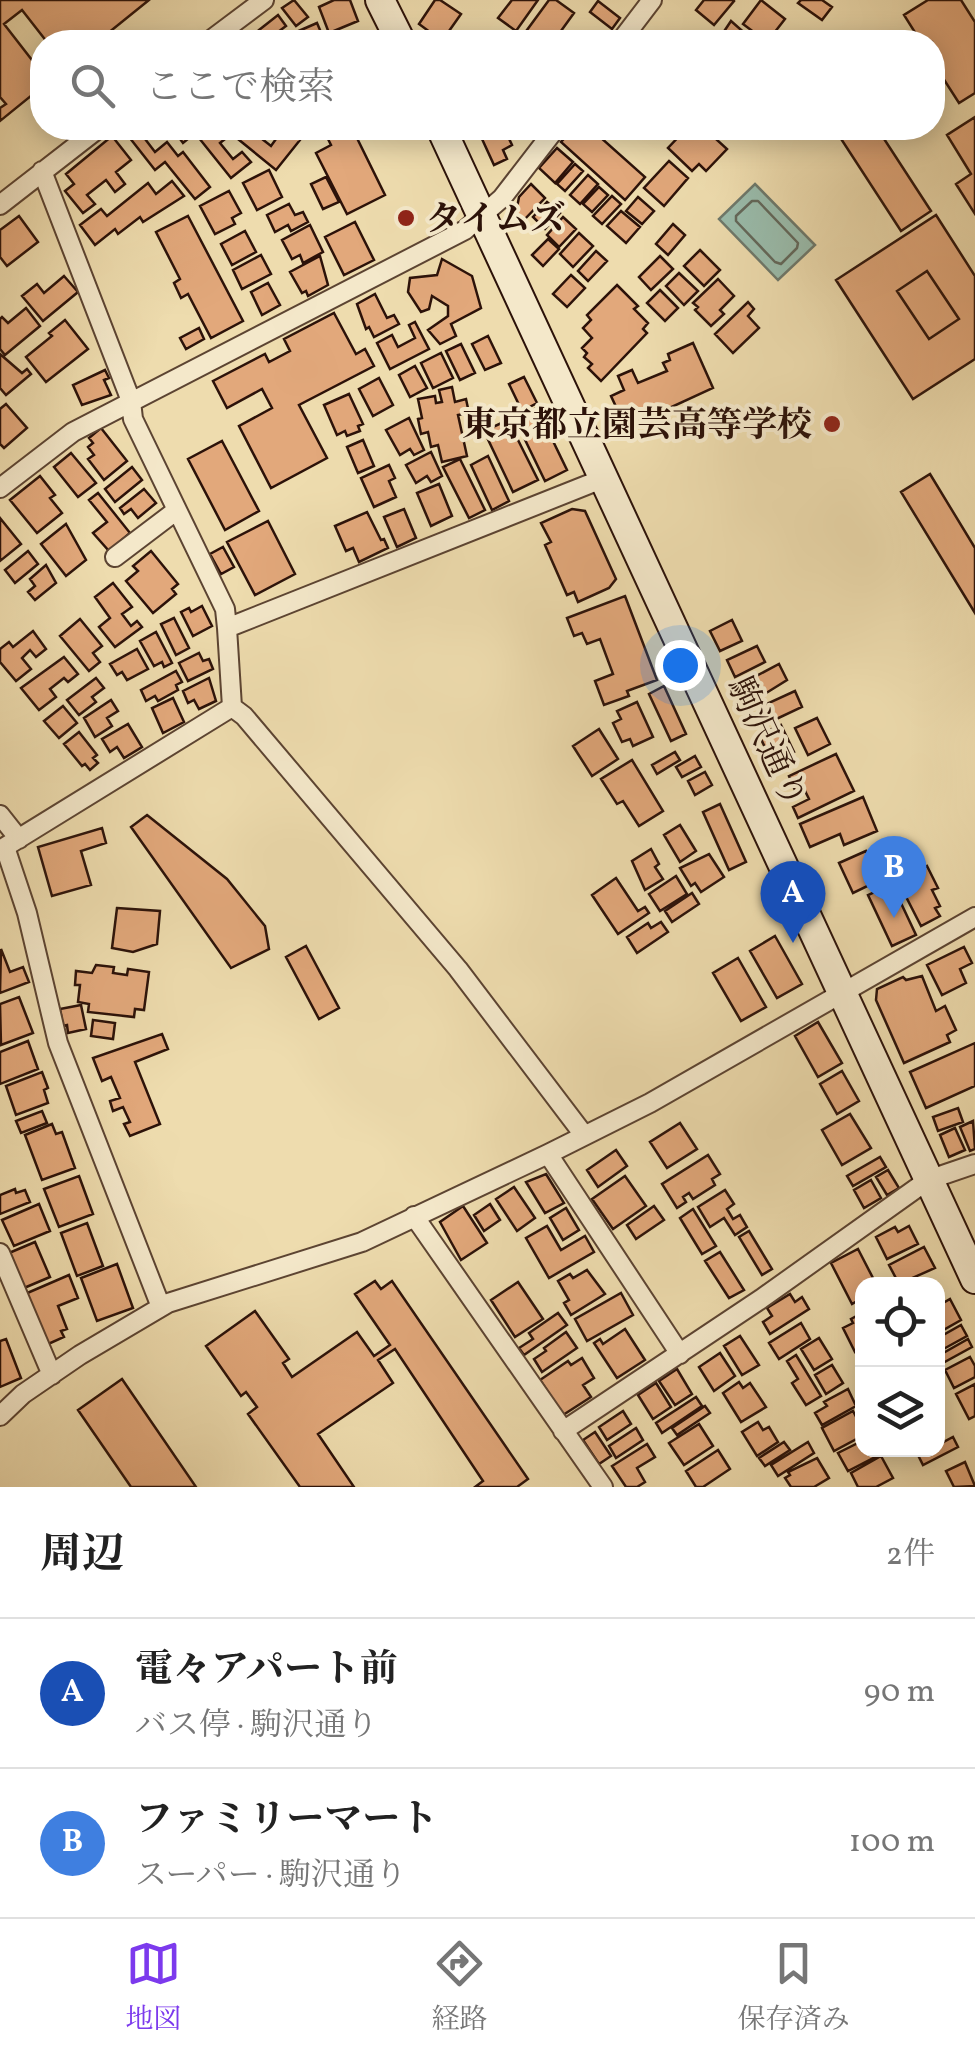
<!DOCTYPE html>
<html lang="ja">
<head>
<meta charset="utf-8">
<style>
  :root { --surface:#fff; --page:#f6f6f6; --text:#222; --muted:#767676; --line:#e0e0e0; --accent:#7c3aed }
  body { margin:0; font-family:Vollkorn,"Noto Serif JP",serif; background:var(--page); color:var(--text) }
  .controls { position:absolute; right:30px; bottom:30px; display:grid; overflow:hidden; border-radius:20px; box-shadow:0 5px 25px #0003 }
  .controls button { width:90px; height:90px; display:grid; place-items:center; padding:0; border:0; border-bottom:2px solid var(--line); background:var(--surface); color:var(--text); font:50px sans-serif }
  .you { position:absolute; left:680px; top:665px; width:35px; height:35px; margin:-25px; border:8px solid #fff; border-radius:50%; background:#1a73e8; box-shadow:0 0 0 15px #1a73e833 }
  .badge { display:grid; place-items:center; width:65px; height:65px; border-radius:50%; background:var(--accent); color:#fff; font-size:32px; font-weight:700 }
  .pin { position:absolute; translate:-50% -82px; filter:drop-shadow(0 2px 5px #0008) }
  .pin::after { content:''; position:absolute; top:52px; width:35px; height:30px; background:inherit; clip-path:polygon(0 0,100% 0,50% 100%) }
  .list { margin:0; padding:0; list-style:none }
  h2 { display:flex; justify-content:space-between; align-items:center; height:130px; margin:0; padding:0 40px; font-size:42px }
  h2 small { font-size:32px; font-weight:400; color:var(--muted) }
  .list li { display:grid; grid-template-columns:65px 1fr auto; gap:30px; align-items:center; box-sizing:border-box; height:150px; padding:0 40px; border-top:2px solid var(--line) }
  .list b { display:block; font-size:38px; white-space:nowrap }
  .list p { margin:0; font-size:32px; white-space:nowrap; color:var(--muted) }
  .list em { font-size:32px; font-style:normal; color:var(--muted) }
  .icon { flex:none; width:55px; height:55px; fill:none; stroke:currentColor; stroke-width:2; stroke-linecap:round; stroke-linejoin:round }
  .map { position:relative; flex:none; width:975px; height:1487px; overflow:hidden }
  .search { position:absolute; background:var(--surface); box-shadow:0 5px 25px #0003; left:30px; right:30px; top:30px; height:110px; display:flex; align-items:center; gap:25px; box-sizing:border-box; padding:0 35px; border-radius:40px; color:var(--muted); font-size:38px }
  .sheet { height:430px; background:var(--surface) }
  nav { display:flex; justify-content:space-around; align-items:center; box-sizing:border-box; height:140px; border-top:2px solid var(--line); background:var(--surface); font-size:28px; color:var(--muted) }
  nav a { display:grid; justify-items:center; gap:5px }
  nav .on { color:var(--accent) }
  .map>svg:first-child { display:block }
  .water { fill:#99bcac; stroke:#6d786b; stroke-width:2.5 }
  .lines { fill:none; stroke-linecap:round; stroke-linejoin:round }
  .shore { stroke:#62675a; stroke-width:2.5 }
  .building { fill:#e2a87b; stroke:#2c1209; stroke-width:2.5; fill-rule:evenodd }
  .minor-casing { stroke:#5c4432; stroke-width:22 }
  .secondary-casing { stroke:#2c1209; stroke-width:32 }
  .minor { stroke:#f4e8ca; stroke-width:18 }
  .secondary { stroke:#f4e8ca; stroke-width:28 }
  .poi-dot { fill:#8f2418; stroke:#f4e8ca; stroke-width:4 }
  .labels { text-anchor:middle; stroke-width:8; stroke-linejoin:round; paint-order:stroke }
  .poi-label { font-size:35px; font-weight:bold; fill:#2c1209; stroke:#f4e8ca; text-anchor:start }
  .street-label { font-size:35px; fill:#2c1209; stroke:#f4e8ca }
</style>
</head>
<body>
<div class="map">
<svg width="975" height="1487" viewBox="0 0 975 1487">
  <rect width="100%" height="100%" fill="#eedcae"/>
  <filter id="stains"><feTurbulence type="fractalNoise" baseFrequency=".002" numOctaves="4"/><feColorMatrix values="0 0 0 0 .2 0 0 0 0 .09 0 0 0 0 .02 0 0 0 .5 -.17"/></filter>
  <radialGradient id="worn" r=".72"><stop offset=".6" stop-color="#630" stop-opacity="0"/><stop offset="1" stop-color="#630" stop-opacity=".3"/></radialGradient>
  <path class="water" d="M755 184 815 245 778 280 719 219Z"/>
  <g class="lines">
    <path class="shore" d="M752 201H758L798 243 797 248 781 264 775 262 736 221V216Z"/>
  </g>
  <path class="building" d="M0 0H149L97 42H47L22 10 4 24 42 73V87L0 121V108L6 104 0 97Z
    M294 0 308 17 296 26 282 8Z
    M334 0H350L358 21 329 33 319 7Z
    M435 0H440L461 14 442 41 419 24Z
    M512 0H538L516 31 498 18Z
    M549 0H556L574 13 553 42H545L527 30Z
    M704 0H733L734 1 714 25 696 10Z
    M761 0 785 19 767 42 743 24Z
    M801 0H822L832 7 822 20 798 3Z
    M928 0H961L975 22V93L959 103 932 61V42H921L904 15Z
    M598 1 620 18 612 29 590 12Z
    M278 15 286 26 278 32 281 36 285 33 293 42H268L259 30Z
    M731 21 748 36 742 42H717Z
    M317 23 323 37 309 42H298L294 33Z
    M975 117V214L956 184 971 174 947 135Z
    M122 128H152L142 135 155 152 167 142 178 156 183 152 210 187 195 199 165 162 155 170Z
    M161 128H216L225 139 220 143 233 159 242 152 251 162 231 178 195 133 183 143 172 128 166 133Z
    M248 128 271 146 276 139 263 128H286L300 140 276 170 238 139Z
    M331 128H352L385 195 347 214 316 153 331 145 324 131Z
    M477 128H504L512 145 503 150 507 159 494 165Z
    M574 128H590L645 177 625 200 561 142Z
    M687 128 692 132 696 128H704L727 149 706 171 699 164 692 171 668 148Z
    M834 128H877L931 211 901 231Z
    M112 136 131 160 116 172 125 184 115 192 106 180 87 195 95 204 83 213 65 191 74 184 66 174Z
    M557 148 573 162 555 183 539 168Z
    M669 161 688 178 664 206 644 188Z
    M575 164 583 171 565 191 557 184Z
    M269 170 282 197 257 210 243 183Z
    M588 175 598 184 580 204 570 195Z
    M326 177 339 202 323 209 311 184Z
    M172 181 184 196 143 222 140 217 118 234 115 229 95 245 80 225 101 209 107 216 148 183 156 194Z
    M531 184 545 198 523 221 516 213 519 197Z
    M599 187 608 195 592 212 583 204Z
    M229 191 241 213 232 218 235 224 215 234 200 206Z
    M612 196 621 204 602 224 593 216Z
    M638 197 654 211 642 224 626 211Z
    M547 202 560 213 545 229 533 217Z
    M289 204 295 215 303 212 308 222 291 231 288 225 275 232 267 215Z
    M621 211 640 227 626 243 607 226Z
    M936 215 975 276V359L913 399 836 280ZM927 271 959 319 929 339 897 291Z
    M19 216 38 242 7 266 0 257V230Z
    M188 216 243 321 211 338 188 294 181 298 174 283 180 279 156 232Z
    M563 217 576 229 559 247 547 235Z
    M355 222 374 260 344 275 325 237Z
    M673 224 685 235 668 255 656 244Z
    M310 225 323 252 303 263 300 255 292 259 282 240Z
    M245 231 256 252 232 265 221 244Z
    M579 233 593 246 573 267 560 254Z
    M548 239 559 249 543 266 532 255Z
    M700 250 720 270 704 286 684 266Z
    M596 251 607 261 588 281 578 271Z
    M261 255 271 274 242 289 233 270Z
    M320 256 328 285 308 296 306 291 302 293 290 272Z
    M660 256 673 269 651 290 639 277Z
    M442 259 472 276 481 308 451 324 456 336 440 344 428 330 448 316V306L432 296 429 309 421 312 408 292 410 278 437 275Z
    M927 271 959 319 929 339 897 291Z
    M679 273 698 291 684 305 666 286Z
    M571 275 585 288 567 307 553 294Z
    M64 276 78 292 43 321 22 296 37 284 44 293Z
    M718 279 734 296 720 310 724 314 711 326 695 310 698 307 693 303Z
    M268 283 280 305 262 315 251 292Z
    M617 285 638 306 634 309 648 323 643 329 647 333 601 381 588 368 592 364 584 357 587 353 582 348 592 338 583 328 591 320 587 315Z
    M660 290 678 308 665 321 647 303Z
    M375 294 387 318 394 315 399 324 374 337 369 327 366 329 357 304Z
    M748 302 754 309 748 316 759 328 733 353 715 334Z
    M26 308 40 326 5 355 0 349V319L2 317 8 323Z
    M334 313 356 354 365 349 374 366 299 405 327 458 271 488 239 426 272 408 262 389 227 408 213 381 265 354 269 362 290 351 284 339Z
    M65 320 88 349 46 382 26 357 52 336 49 333Z
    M415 322 429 349 390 369 377 343 392 335 398 347 415 338 409 325Z
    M199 328 204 339 186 349 180 338Z
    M488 336 501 363 485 370 472 344Z
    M693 343 713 388 626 428 611 396 624 390 618 376 632 370 638 383 667 371 663 363 670 360 668 354Z
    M461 344 475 373 460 380 446 351Z
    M441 353 453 378 433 388 421 363Z
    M0 354 22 373 27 369 31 374 6 395 0 388Z
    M415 366 427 388 410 397 399 375Z
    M105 370 109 378 104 380 111 395 82 405 73 385Z
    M524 377 537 403 522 411 509 384Z
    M379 378 393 405 373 416 359 389Z
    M452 387 455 402 466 399 469 413 458 415 467 456 442 462 438 445 431 447 428 432 421 434 418 419 422 418 418 399 435 396 436 403 442 402 439 390Z
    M349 394 363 424 358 426 360 431 347 436 345 431 337 435 324 405Z
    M6 404 27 428 4 448 0 444V409Z
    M537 408 567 470 545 481 515 419Z
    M409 418 424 450 414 455 410 449 400 455 386 430Z
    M508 420 538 480 513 492 484 431Z
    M101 428 127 461 104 480 88 459 94 455 88 447 93 443 89 438Z
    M363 440 374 466 358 473 347 447Z
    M222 441 259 511 225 530 188 459Z
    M431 452 442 476 431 482 427 476 416 483 406 465Z
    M71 453 96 483 78 497 54 467Z
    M488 456 509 501 492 510 471 465Z
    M460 459 485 510 469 518 443 467Z
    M389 465 395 478 389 481 396 497 374 507 361 478Z
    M132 467 142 480 115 502 105 489Z
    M930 474 975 548V613L901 492Z
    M40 476 55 495 50 498 62 513 37 533 10 500Z
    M439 484 452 516 431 526 417 493Z
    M144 489 156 503 138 518 131 509 124 514 120 508Z
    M98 493 130 533 109 551 93 533 107 522 89 500Z
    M404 509 416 538 397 547 384 517Z
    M572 509 585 511 616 579 609 588 578 602 574 592 567 595 545 545 551 542 541 523Z
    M367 512 381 540 384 539 388 548 359 562 353 548 346 551 335 526Z
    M0 518 21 544 0 561Z
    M268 521 295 574 255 595 227 542Z
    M66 524 86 560 66 576 41 544Z
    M223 547 234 567 221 574 210 554Z
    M28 551 38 564 15 583 5 570Z
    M151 551 178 584 172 589 176 594 153 613 126 581 138 571 133 566Z
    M46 565 56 583 35 600 28 592 35 586 30 579Z
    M113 583 132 607 122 614 131 626 137 621 142 627 115 647 99 627 110 618 95 597Z
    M625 596 657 680 627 691 629 696 604 705 595 681 613 674 600 639 587 644 582 633 574 636 567 618Z
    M202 606 212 626 193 636 181 612 189 608 191 612Z
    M174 618 189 648 176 655 161 624Z
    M80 619 102 646 93 653 100 662 89 671 60 636Z
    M732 620 742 641 720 651 710 631Z
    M33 631 46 649 36 657 30 650 22 658 31 669 16 681 0 662V649L9 642 13 647Z
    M156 632 172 663 164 667 162 662 154 666 140 641Z
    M757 646 765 662 735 677 727 660Z
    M137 649 148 669 127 680 122 672 117 675 110 664Z
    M199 653 203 661 209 659 213 669 188 681 179 663Z
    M64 657 78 674 68 682 64 678 50 689 56 697 39 710 21 688Z
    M779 664 787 680 755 700 745 682Z
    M176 671 182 682 176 685 178 690 158 701 155 696 146 701 141 690Z
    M96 678 104 688 92 697 96 702 79 715 67 700Z
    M209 678 216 701 199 709 194 700 188 703 183 691Z
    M664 686 686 734 671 741 649 694Z
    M795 691 802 707 770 722 762 706Z
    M173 698 184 722 163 733 152 708Z
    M111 700 118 711 107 718 112 726 95 737 84 718Z
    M637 702 653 737 633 746 630 739 622 742 613 723 621 719 617 711Z
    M63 706 77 723 59 738 44 721Z
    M817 718 830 744 808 755 795 728Z
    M128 724 142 747 124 758 117 747 110 752 102 739Z
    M781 725 794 752 772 762 759 735Z
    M599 729 618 759 592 776 573 746Z
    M79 732 97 755 93 758 98 763 90 770 85 764 82 766 64 744Z
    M675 752 680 760 657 774 652 765Z
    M836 754 854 791 798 818 793 807 809 799 805 791 797 795 789 776Z
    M695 756 701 767 682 777 676 767Z
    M632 760 663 811 639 826 623 801 617 804 601 779Z
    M705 772 712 785 695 795 688 781Z
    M863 797 877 831 844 845 840 834 810 847 800 824Z
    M720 804 746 862 729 870 703 812Z
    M147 815 227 879 265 926 269 949 231 968 131 827Z
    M680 825 696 851 680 862 664 835Z
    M102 828 106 843 81 851 91 885 52 896 38 847Z
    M651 849 659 864 655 867 663 879 645 890 632 861Z
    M866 851 880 880 853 893 839 863Z
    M709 854 724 877 701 892 695 883 691 886 680 868Z
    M927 866 938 888 932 890 940 906 935 908 940 916 921 926 898 881Z
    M676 876 687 894 660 911 649 894Z
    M616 878 638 911 645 907 649 913 618 934 592 895Z
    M892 884 916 935 892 946 868 895Z
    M692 893 699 904 672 922 665 911Z
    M117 908 160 911 157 944 133 952 112 948Z
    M661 922 668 932 637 953 627 937 648 923 651 928Z
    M775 936 802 984 777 998 750 951Z
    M306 946 339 1008 319 1019 286 957Z
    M964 947 972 963 960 969 966 983 942 995 927 965Z
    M1 949 10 972 23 967 29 982 0 993Z
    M738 958 766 1007 741 1021 713 973Z
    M96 965 114 967 113 973 127 975 128 969 149 972 144 1010 135 1009 134 1017 88 1012 89 1004 78 1002 80 985H75L76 971 92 973Z
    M922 976 936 1011 945 1006 956 1030 947 1035 950 1042 904 1063 876 1000 877 989 903 977 906 980Z
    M19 997 33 1033 1 1045 0 1004Z
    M81 1005 86 1029 68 1033 67 1025 63 1026 60 1009Z
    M93 1020 115 1023 113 1039 91 1036Z
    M818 1022 842 1063 818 1077 795 1036Z
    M162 1034 168 1049 135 1062 160 1124 130 1136 124 1124 130 1122 123 1107 113 1111 110 1101 120 1098 111 1077 102 1081 93 1058Z
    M28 1041 38 1069 0 1084V1052Z
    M975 1043V1086L926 1108 910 1072Z
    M842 1071 859 1101 837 1114 820 1084Z
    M42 1072 48 1088 44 1090 48 1103 16 1115 6 1086Z
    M958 1108 963 1122 938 1131 933 1117Z
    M42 1111 47 1123 21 1133 16 1121Z
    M850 1114 871 1148 842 1165 822 1130Z
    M973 1121 975 1149 970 1151 960 1127Z
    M680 1123 697 1149 667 1168 650 1142Z
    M52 1124 56 1134 62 1132 75 1168 42 1180 25 1135Z
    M955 1128 965 1150 949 1157 940 1135Z
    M616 1150 627 1166 598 1187 587 1170Z
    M708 1155 720 1174 712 1179 715 1185 693 1199 689 1193 683 1197 686 1202 677 1208 662 1184Z
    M880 1157 886 1167 853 1186 847 1176Z
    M888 1170 899 1188 887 1195 876 1177Z
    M546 1174 564 1203 545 1213 526 1182Z
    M79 1176 93 1214 59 1227 44 1189Z
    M625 1176 646 1206 613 1229 592 1199Z
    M871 1180 881 1198 864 1208 854 1190Z
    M514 1187 535 1218 517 1231 496 1199Z
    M15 1189 16 1193 25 1190 30 1202 0 1214V1195Z
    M725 1190 734 1204 727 1209 733 1219 740 1215 747 1227 735 1235 724 1218 710 1227 698 1207Z
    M39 1204 50 1231 14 1246 2 1220Z
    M490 1204 500 1220 484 1231 474 1215Z
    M463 1206 487 1243 461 1260 440 1222Z
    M654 1206 664 1220 636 1239 627 1225Z
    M566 1208 579 1230 563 1240 550 1218Z
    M693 1209 716 1246 702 1254 680 1218Z
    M87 1223 103 1266 77 1276 61 1233Z
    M547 1226 561 1250 585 1236 594 1252 549 1278 526 1238Z
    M909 1226 918 1244 887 1259 876 1237 895 1227 898 1232Z
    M749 1231 772 1269 762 1275 739 1237Z
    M35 1242 50 1277 24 1288 9 1253Z
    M924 1247 935 1268 899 1284 889 1265Z
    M858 1249 874 1280 869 1284H862V1298L852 1304 831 1263Z
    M720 1252 744 1290 729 1298 705 1261Z
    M117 1264 133 1308 97 1321 81 1278Z
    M587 1270 605 1294 571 1315 564 1303 569 1300 558 1281 570 1274 573 1278Z
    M69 1275 78 1298 58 1306 67 1329 61 1331 64 1337 46 1345 25 1294Z
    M375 1281 381 1289 392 1281 528 1479 517 1487H475L483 1481 395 1349 378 1360 393 1383 318 1434 354 1487H300L248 1414 257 1407 246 1392 241 1396 206 1346 255 1311 289 1359 283 1363 292 1377 357 1332 374 1356 390 1345 355 1294Z
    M518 1282 543 1319 515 1337 491 1300Z
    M621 1293 633 1315 587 1341 575 1319Z
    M790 1294 795 1302 802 1297 809 1309 770 1334 763 1322 772 1316 767 1308Z
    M950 1299 961 1320 938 1333V1306Z
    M558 1313 567 1325 524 1355 519 1348 533 1339 529 1333Z
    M862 1313V1348L855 1352 843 1328 853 1323 851 1319Z
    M801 1323 810 1339 779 1359 769 1343Z
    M961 1325 967 1336 938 1352V1338Z
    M625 1329 645 1360 617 1378 594 1343 600 1339 603 1344Z
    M566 1332 577 1348 542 1372 534 1359 546 1351 544 1348Z
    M740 1336 759 1365 742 1375 724 1346Z
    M819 1338 832 1359 814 1370 801 1349Z
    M6 1339 21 1378 0 1387V1341Z
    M968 1339 972 1347 941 1364 938 1356Z
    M720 1353 735 1376 714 1391 699 1367Z
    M796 1355 821 1396 806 1405 792 1383 798 1379 787 1361Z
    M970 1357 975 1366V1377L954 1388 945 1370Z
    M582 1358 594 1378 583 1385 591 1397 563 1415 540 1380 568 1361 571 1365Z
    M832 1365 843 1383 826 1394 815 1375Z
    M677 1369 692 1394 675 1405 659 1381Z
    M122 1379 196 1487H131L78 1410Z
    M739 1382 743 1388 750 1383 766 1407 741 1422 723 1393Z
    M656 1383 671 1407 653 1419 638 1395Z
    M975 1384V1416L969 1419 956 1394Z
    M848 1389 856 1406 822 1425 815 1413 827 1406 824 1402Z
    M696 1397 702 1406 662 1433 656 1423Z
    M705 1406 710 1413 677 1435 672 1428Z
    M623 1411 631 1424 607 1440 599 1427Z
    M853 1411 862 1428V1436L834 1451 822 1428Z
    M758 1422 763 1430 769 1427 778 1442 757 1456 742 1432Z
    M699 1424 713 1446 684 1465 669 1443Z
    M636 1428 643 1440 616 1458 609 1446Z
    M595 1432 611 1456 599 1464 583 1440Z
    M953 1437 958 1447 923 1465 918 1455 938 1450V1445Z
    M862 1441V1450H876L879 1455 848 1471 838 1453Z
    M784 1442 790 1450 765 1466 759 1458Z
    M808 1442 814 1453 778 1476 771 1465Z
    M647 1444 655 1457 637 1468 645 1482 637 1487H626L612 1466Z
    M718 1450 730 1469 703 1487H696L686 1471Z
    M881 1456 893 1478 876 1487H858L851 1473Z
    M817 1458 829 1478 814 1487H791L785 1478 790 1475 788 1472Z
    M965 1462 975 1486 954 1487 946 1471Z"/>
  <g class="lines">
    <g class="minor-casing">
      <path id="minor" d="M208 42 264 0
        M620 42 652 0
        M42 171 131 401 133 419 225 609 227 628
        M0 205 99 128
        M0 488 73 432 465 230 502 198 556 128
        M115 557 177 510
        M232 707 244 716 458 969 584 1135
        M0 815 19 839
        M5 847 27 913 58 1043 161 1307
        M0 850 232 707 227 628 602 479
        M548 1154 680 1354
        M414 1216 603 1487
        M0 1253 52 1375
        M0 1416 23 1394 80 1355 168 1303 362 1242 548 1154 650 1103 975 917
        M563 1431 761 1299 928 1180 975 1164"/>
    </g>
    <g class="secondary-casing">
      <path id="secondary" d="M380 0 401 42
        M441 128 975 1279"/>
    </g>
    <use href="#minor" class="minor"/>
    <use href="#secondary" class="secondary"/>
  </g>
  <g class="poi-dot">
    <circle cx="406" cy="218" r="10"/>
    <circle cx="832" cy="424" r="10"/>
  </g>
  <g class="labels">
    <g class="poi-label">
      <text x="426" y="230">タイムズ</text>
      <text x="812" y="436" text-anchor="end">東京都立園芸高等学校</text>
    </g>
    <g class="street-label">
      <text transform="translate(768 742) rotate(65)" y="12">駒沢通り</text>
    </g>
  </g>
  <rect width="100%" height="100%" filter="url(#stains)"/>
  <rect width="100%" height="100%" fill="url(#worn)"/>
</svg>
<div class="controls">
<button><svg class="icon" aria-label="locate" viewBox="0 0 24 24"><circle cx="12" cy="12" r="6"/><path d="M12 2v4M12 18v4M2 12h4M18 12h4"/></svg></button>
<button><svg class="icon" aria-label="layers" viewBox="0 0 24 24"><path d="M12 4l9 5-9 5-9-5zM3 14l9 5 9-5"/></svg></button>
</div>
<div class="you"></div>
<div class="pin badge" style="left:793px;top:943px;background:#1a4fb4">A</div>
<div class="pin badge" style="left:894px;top:918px;background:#3f7fe0">B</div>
<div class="search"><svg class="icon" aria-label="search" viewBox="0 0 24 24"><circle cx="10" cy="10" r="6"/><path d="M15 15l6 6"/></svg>ここで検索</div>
</div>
<section class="sheet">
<h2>周辺<small>2件</small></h2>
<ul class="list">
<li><span class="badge" style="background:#1a4fb4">A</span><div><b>電々アパート前</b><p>バス停 · 駒沢通り</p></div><em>90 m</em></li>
<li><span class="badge" style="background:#3f7fe0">B</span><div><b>ファミリーマート</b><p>スーパー · 駒沢通り</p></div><em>100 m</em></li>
</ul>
</section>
<nav>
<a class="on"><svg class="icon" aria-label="map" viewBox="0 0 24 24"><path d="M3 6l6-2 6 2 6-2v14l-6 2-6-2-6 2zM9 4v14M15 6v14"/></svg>地図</a>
<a><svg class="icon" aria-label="directions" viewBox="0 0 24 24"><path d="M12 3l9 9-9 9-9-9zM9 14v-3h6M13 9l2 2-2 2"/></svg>経路</a>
<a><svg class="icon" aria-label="saved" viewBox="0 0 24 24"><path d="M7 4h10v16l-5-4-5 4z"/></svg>保存済み</a>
</nav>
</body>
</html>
